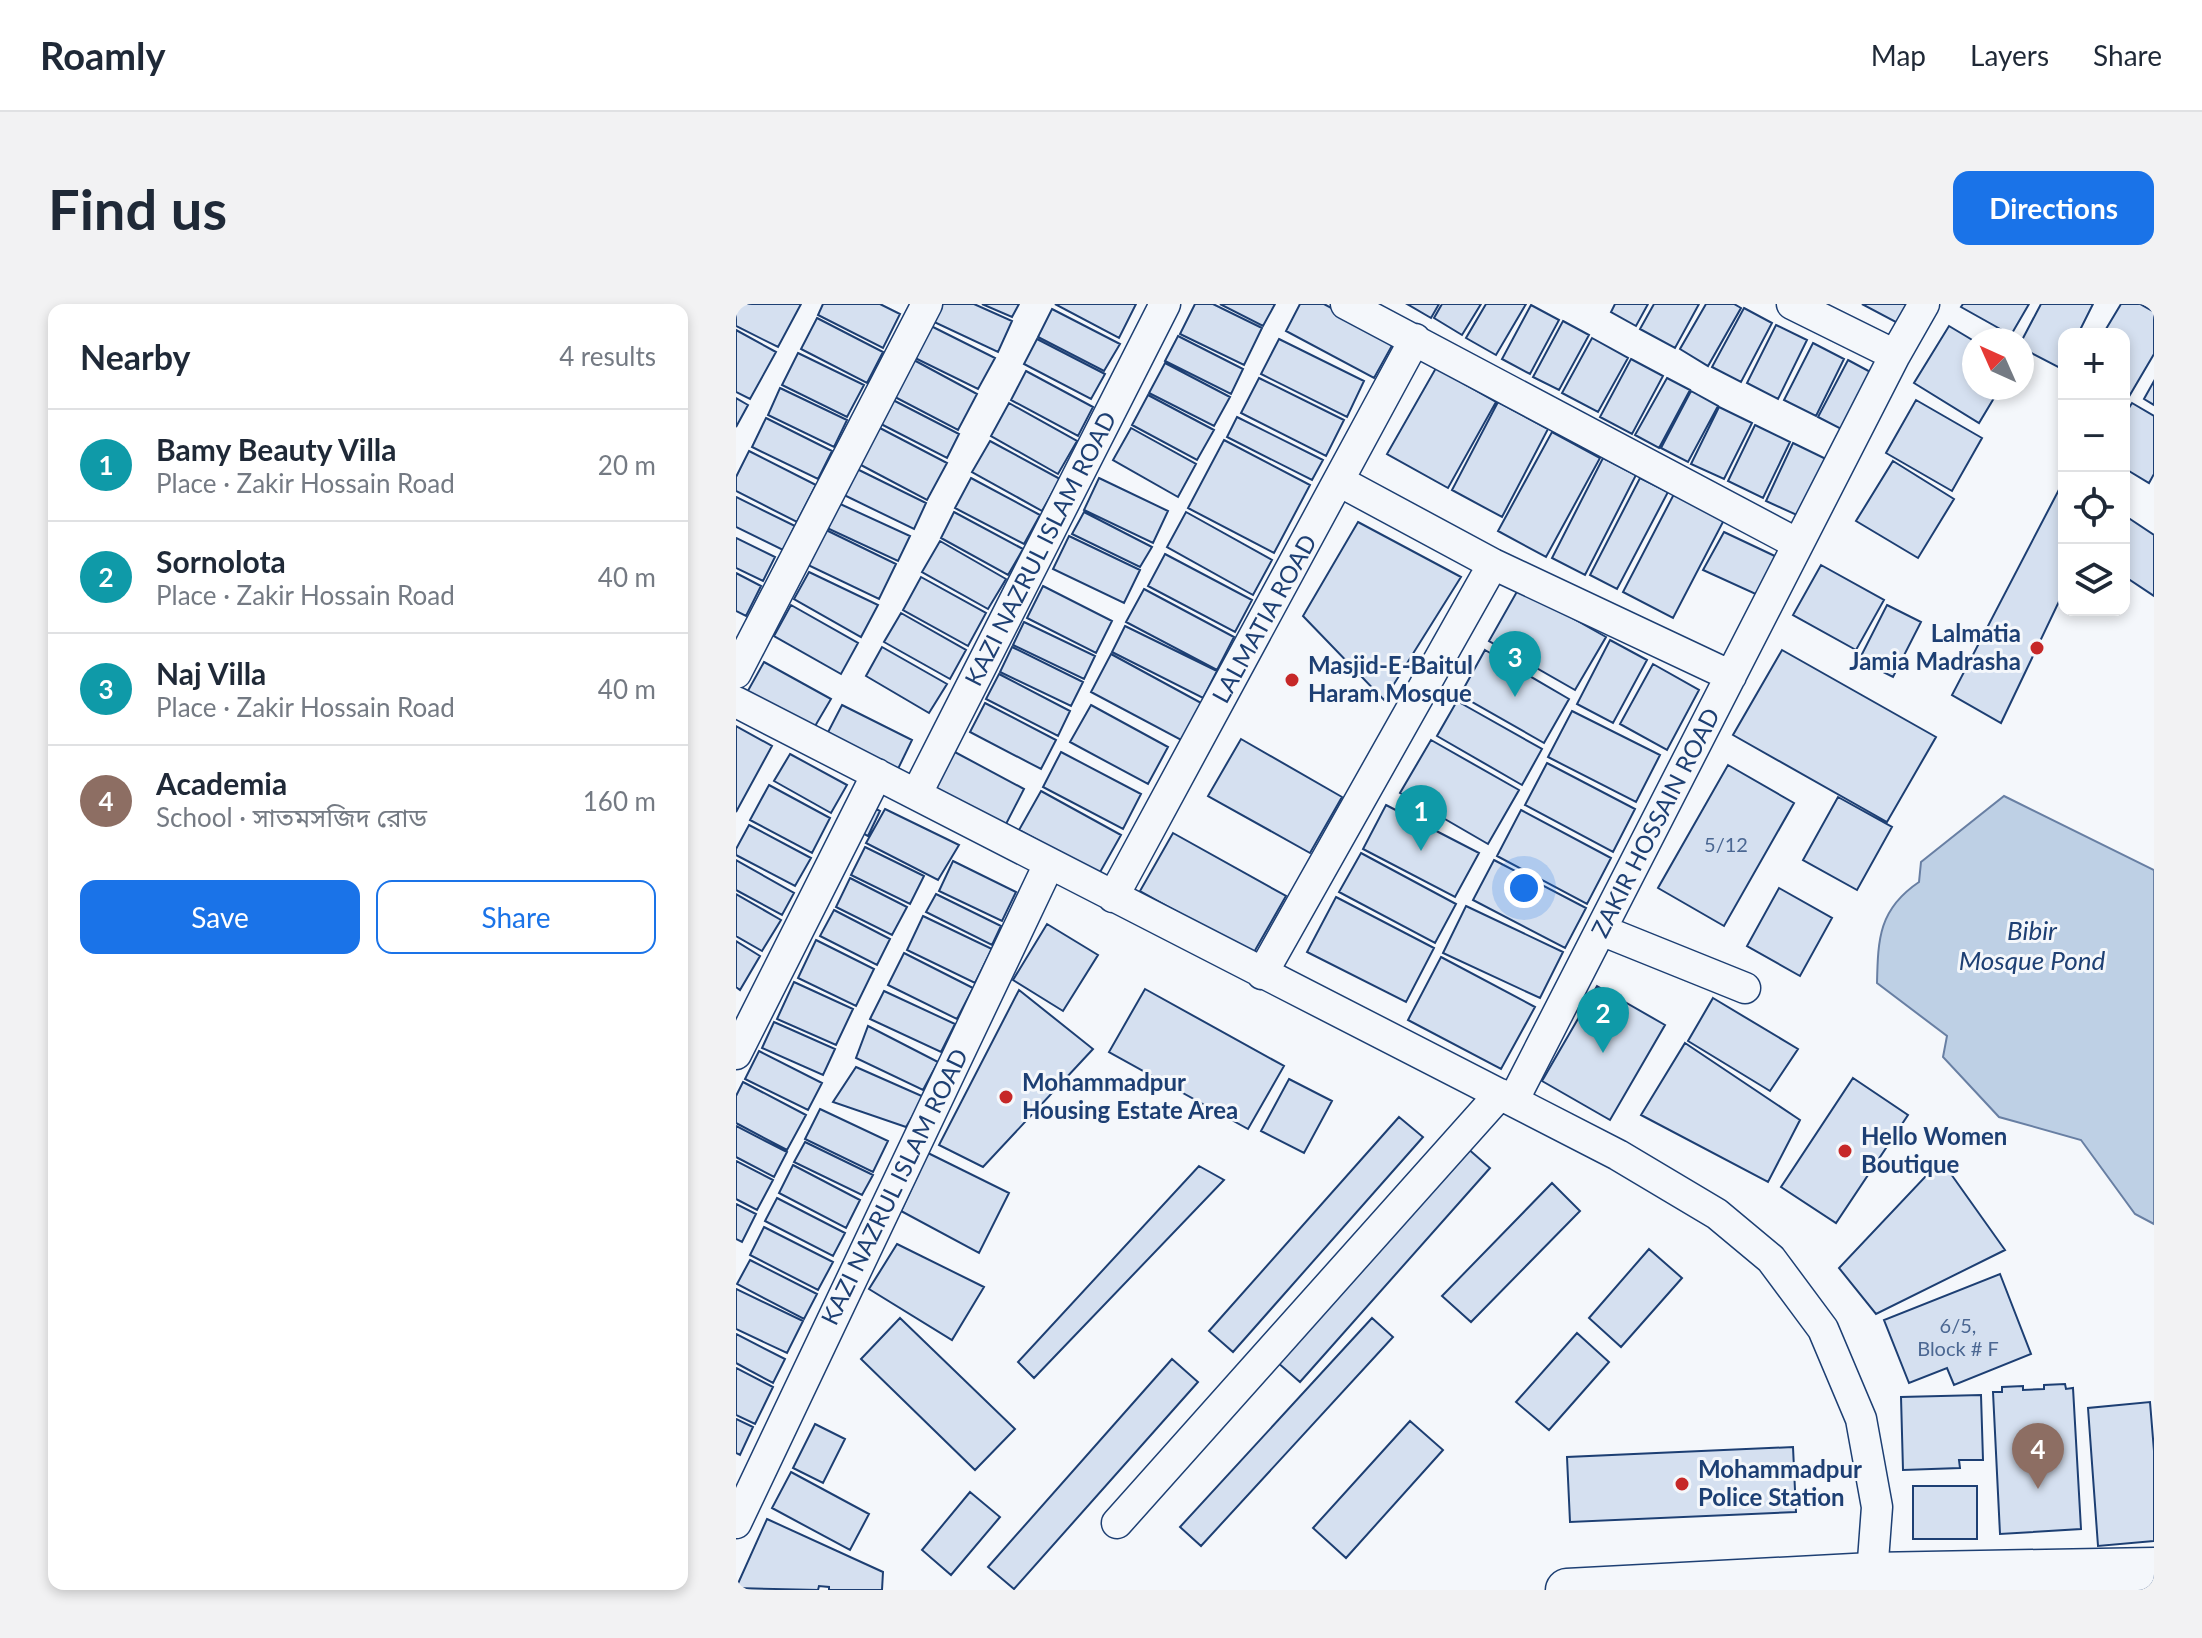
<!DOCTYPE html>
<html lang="en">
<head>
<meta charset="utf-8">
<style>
  :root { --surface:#fff; --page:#f2f2f3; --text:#1f2937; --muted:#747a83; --line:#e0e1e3; --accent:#1a73e8 }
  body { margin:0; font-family:Lato,"Noto Sans Bengali",sans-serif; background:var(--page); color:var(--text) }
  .controls { position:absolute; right:24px; top:24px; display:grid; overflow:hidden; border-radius:16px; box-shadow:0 4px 12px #0003 }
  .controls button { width:72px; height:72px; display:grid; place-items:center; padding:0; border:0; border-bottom:2px solid var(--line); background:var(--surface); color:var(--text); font:40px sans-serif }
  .compass { position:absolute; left:1226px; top:24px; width:72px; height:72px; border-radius:50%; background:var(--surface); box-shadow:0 4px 12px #0003; rotate:315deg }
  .you { position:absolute; left:788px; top:584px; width:28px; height:28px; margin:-20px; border:6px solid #fff; border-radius:50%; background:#1a73e8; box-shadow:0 0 0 12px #1a73e833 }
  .badge { display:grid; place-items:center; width:52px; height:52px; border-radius:50%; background:var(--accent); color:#fff; font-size:26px; font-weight:700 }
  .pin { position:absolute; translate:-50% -66px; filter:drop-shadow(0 2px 4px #0008) }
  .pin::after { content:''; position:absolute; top:42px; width:28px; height:24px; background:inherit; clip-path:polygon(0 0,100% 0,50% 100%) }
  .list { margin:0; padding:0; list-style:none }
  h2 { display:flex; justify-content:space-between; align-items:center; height:104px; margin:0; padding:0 32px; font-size:34px }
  h2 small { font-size:26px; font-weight:400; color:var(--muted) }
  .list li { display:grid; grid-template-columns:52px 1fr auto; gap:24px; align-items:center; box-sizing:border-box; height:112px; padding:0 32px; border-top:2px solid var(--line) }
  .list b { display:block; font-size:30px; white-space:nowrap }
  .list p { margin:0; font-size:26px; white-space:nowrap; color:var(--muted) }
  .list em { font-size:26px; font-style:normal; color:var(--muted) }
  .actions { display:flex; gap:16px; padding:24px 32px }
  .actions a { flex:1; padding:18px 0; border:2px solid var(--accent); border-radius:16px; text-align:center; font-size:28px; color:var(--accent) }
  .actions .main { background:var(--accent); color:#fff }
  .icon { flex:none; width:44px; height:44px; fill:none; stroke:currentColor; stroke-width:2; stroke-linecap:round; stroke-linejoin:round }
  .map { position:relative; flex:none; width:1418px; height:1286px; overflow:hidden; border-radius:16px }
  header { display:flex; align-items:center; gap:48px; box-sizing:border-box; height:112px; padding:0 40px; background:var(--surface); border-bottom:2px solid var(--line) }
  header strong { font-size:38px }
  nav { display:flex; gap:44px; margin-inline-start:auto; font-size:28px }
  .intro { display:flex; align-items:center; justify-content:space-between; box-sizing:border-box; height:192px; padding:0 48px }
  h1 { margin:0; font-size:56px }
  .button { padding:20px 36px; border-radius:16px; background:var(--accent); color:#fff; font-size:28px; font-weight:700 }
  main { display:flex; gap:48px; padding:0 48px }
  aside { flex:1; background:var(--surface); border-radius:16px; box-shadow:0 4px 12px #0003 }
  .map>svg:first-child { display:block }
  .water { fill:#bed0e5; stroke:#687fa3; stroke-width:2 }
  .building { fill:#d5e0f0; stroke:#1d3f73; stroke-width:2 }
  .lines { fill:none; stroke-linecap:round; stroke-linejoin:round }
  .minor-casing { stroke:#1d3f73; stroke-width:33 }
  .secondary-casing { stroke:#1d3f73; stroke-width:45 }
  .minor { stroke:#f4f7fb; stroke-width:30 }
  .secondary { stroke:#f4f7fb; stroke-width:42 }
  .poi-dot { fill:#c62828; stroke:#f4f7fb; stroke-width:3 }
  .labels { text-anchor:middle; stroke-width:6; stroke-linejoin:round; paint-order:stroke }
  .number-label { font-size:20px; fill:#4b6792 }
  .street-label { font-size:24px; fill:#1d3f73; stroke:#f4f7fb }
  .poi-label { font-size:24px; font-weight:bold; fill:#1d3f73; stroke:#f4f7fb; text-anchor:start }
  .water-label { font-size:26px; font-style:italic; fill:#1d3f73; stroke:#f4f7fb }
</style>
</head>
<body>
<header>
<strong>Roamly</strong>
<nav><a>Map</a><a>Layers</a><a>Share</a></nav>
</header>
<div class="intro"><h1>Find us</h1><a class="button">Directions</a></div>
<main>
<aside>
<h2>Nearby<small>4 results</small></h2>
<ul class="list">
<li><span class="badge" style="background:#0f9aa8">1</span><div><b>Bamy Beauty Villa</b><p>Place · Zakir Hossain Road</p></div><em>20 m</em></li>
<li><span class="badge" style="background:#0f9aa8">2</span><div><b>Sornolota</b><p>Place · Zakir Hossain Road</p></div><em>40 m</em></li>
<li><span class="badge" style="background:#0f9aa8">3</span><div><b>Naj Villa</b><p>Place · Zakir Hossain Road</p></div><em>40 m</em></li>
<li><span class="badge" style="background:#8d6e63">4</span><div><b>Academia</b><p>School · সাতমসজিদ রোড</p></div><em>160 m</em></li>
</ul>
<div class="actions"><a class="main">Save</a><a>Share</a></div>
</aside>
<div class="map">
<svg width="1418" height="1286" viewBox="0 0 1418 1286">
  <rect width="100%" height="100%" fill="#f4f7fb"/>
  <path class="water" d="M1268 492 1418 566V920L1399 910 1345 836 1263 813 1207 753 1211 732 1141 679C1142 634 1143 605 1183 578L1185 558Z"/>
  <path class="building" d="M0 0H65L42 43 0 22Z
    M87 0H144L164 10 147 44 82 11Z
    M204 0H238L276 17 262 48 196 17Z
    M246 0H283L276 13Z
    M319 0H400L383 34Z
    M459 0H477L526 24 508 61 444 30Z
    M484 0H539L527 22Z
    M564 0H588L658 38 638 74 550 27Z
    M671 0H703L695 14Z
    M706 0H745L726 31 698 14Z
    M750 0H790L760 51 730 34Z
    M879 0H912L900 22 875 8Z
    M918 0H963L939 44 904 25Z
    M970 0H998L1005 4 972 62 944 45Z
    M1126 0H1184L1171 24Z
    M1227 0H1293L1275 31 1225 3Z
    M1305 0H1357L1342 30H1328V56L1324 64 1286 44V36Z
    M1385 0H1404L1418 8V50L1388 101V30H1367Z
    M795 1 823 16 794 70 766 55Z
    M1008 4 1036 19 1005 78 976 63Z
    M316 5 384 40 368 67 302 33Z
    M81 14 147 48 131 79 65 45Z
    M827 17 853 31 823 86 797 73Z
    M193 21 259 54 242 85 177 53Z
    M1040 21 1071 36 1042 95 1011 79Z
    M1213 22 1238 37V84H1264L1243 119 1178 79Z
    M0 26 40 48 14 95 0 88Z
    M442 32 507 65 495 90 429 57Z
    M856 34 892 54 862 108 826 89Z
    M301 35 369 70 355 95 288 60Z
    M543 35 628 77 611 113 525 70Z
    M1077 39 1108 55 1080 112 1048 96Z
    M62 49 128 81 111 113 46 81Z
    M176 55 241 90 222 126 157 92Z
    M895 55 927 72 896 130 864 113Z
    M1112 56 1140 71 1111 128 1082 113Z
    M429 59 494 93 478 122 413 89Z
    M700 64 760 98 712 184 651 150Z
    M290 67 357 103 342 132 275 96Z
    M523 74 608 116 590 152 505 109Z
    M931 74 954 86 923 144 899 131Z
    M1418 77V101L1408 95Z
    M44 84 111 116 98 143 32 111Z
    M955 87 982 102 952 158 925 144Z
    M412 91 478 126 461 156 396 121Z
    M0 94 12 101 0 123Z
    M157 96 223 130 211 154 143 119Z
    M1180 96 1246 134 1216 187 1150 149Z
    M762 98 812 125 766 213 716 186Z
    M273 99 341 137 322 170 255 132Z
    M1396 99 1418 112V170L1413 179 1388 164V112Z
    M983 103 1016 119 988 175 955 160Z
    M501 113 587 156 576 176 491 133Z
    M30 114 96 147 82 175 16 143Z
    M1019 121 1054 138 1027 194 992 177Z
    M142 123 211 159 191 196 123 160Z
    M395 124 460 160 442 193 377 156Z
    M816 128 864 154 810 253 762 227Z
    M488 136 574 181 538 249 452 204Z
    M254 137 324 175 306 207 236 168Z
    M1057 139 1090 155 1063 212 1030 197Z
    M13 147 80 181 61 218 0 187V173Z
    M867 154 900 171 849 271 816 254Z
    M1157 157 1218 195 1182 254 1120 217Z
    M121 165 190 199 178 225 108 191Z
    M235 174 304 211 288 240 219 204Z
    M363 174 432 207 417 239 348 206Z
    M904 174 932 188 881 285 854 271Z
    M1328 176V287L1265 419 1216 391Z
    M938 190 988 216 937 314 887 288Z
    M0 193 59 222 47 246 0 223Z
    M102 199 174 232 162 257 91 224Z
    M218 208 287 245 272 271 205 234Z
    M348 208 416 243 404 263 336 230Z
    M450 208 536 256 517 291 431 243Z
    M1388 211 1418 231V292L1388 272Z
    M622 218 725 273 648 396 567 312Z
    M88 225 160 260 143 295 72 261Z
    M988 228 1043 254 1024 292 967 266Z
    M333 232 404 266 388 299 317 265Z
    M0 234 39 253 27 277 0 264Z
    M204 237 270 275 252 305 186 268Z
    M429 250 516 296 499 328 412 282Z
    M1085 261 1148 296 1120 346 1057 311Z
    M73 268 142 301 125 333 58 295Z
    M0 269 25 282 10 312 0 307Z
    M185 273 250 309 232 342 167 306Z
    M307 282 376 317 360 349 291 314Z
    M783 284 870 333 839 386 753 337Z
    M408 285 498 333 481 366 390 318Z
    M55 301 122 339 105 370 38 332Z
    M1151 301 1185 318 1157 373 1123 356Z
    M165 309 230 346 214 375 148 338Z
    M288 318 359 352 348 375 277 341Z
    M389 322 481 367 467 394 376 348Z
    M874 336 911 356 877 419 841 400Z
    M146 343 211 380 193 409 130 372Z
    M276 343 347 378 335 402 264 368Z
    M749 346 833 395 808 439 724 391Z
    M1046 346 1200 433 1151 518 997 431Z
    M375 350 467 400 447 437 355 388Z
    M28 358 95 395 75 429 9 392Z
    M917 360 963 386 931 446 884 420Z
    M263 370 334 407 322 432 250 395Z
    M721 397 806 445 786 481 701 432Z
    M249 399 320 436 305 465 234 428Z
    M106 401 176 436 160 469 89 434Z
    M355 401 432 443 412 480 334 438Z
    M836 407 924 451 900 498 812 453Z
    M0 422 36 442 0 508Z
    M505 435 606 493 574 549 472 492Z
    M695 436 783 486 752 540 664 489Z
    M215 446 288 485 269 522 196 483Z
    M325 448 405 490 387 525 307 483Z
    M54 450 111 481 95 509 38 477Z
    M811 459 899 505 877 548 789 501Z
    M992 461 1058 499 988 622 922 584Z
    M33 481 94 514 76 549 14 516Z
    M305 487 385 531 363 570 283 526Z
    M1102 493 1156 523 1121 586 1067 556Z
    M130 500 144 507 132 532 118 524Z
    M650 501 743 549 719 593 627 545Z
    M149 505 223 541 202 576 130 539Z
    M785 506 875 554 851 600 761 552Z
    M13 521 75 554 59 582 0 551V545Z
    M437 529 550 592 517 650 404 587Z
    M129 543 188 572 174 600 115 571Z
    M625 549 720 600 699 639 603 588Z
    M0 556 58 589 46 611 0 586Z
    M758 556 850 604 829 644 737 596Z
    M217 557 280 588 266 617 203 587Z
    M114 574 171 603 156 631 100 603Z
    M1043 584 1096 614 1064 672 1011 642Z
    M0 590 45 616 26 647 0 632Z
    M200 590 265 622 256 641 190 608Z
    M600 593 698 644 670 698 571 648Z
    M730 602 827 648 804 694 707 649Z
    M98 606 154 635 141 661 84 632Z
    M187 612 256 645 239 679 171 646Z
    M311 620 362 651 327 707 277 676Z
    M80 636 138 665 120 702 62 674Z
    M0 637 24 652 4 686 0 683Z
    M168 649 237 684 221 715 152 681Z
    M705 653 799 703 765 765 672 716Z
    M58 678 117 705 100 741 41 715Z
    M861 682 929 721 874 816 806 777Z
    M409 685 548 762 512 825 373 748Z
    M283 686 357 745 247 863 203 841Z
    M148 687 219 720 205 748 134 715Z
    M977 694 1062 745 1034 787 952 737Z
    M38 718 99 745 87 771 26 744Z
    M132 722 202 758 187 786 120 754Z
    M949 739 1064 816 1032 878 905 811Z
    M23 747 86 779 72 806 9 775Z
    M120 763 188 793 170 823 97 798Z
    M1117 774 1172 811 1100 919 1045 883Z
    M553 775 596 797 568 849 525 827Z
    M7 778 70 811 51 846 0 819V792Z
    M84 805 152 837 137 868 69 835Z
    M663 813 687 833 497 1048 473 1027Z
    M0 822 51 848 38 873 0 853Z
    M69 838 137 871 126 891 58 858Z
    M730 843 754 864 564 1078 541 1058Z
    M192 849 273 889 243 949 165 907Z
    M1205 856 1269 946 1140 1010 1103 964Z
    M0 857 37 876 21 906 0 895Z
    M57 861 124 896 110 924 43 889Z
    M463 862 488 876 298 1074 282 1058Z
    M816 879 844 907 735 1018 706 992Z
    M41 894 109 929 97 952 29 917Z
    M0 900 20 910 6 938 0 935Z
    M28 923 97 958 82 986 14 951Z
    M161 940 248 983 216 1036 133 985Z
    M913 945 946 974 885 1043 853 1014Z
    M14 956 81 990 68 1015 1 980Z
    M1264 970 1295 1050 1218 1081 1211 1064 1173 1079 1148 1016Z
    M0 985 67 1017 51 1049 0 1025Z
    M164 1014 279 1125 239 1166 125 1055Z
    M636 1014 657 1033 465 1242 444 1223Z
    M841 1029 873 1058 813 1126 780 1098Z
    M0 1030 49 1055 37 1079 0 1059Z
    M436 1055 462 1078 278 1285 252 1263Z
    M0 1064 37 1083 19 1120 0 1111Z
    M1329 1080 1330 1085 1337 1084 1345 1225 1264 1230 1257 1088H1266V1083L1287 1082V1086L1308 1085V1081Z
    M1245 1091 1247 1156H1223L1224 1164 1167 1166 1165 1093Z
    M1414 1098 1418 1147V1237L1362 1242 1352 1104Z
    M0 1115 17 1123 4 1151 0 1149Z
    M674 1117 707 1146 610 1254 577 1224Z
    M79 1120 109 1135 87 1179 57 1164Z
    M1057 1143 1060 1208 834 1218 831 1153Z
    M55 1168 133 1210 114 1246 36 1204Z
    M1177 1182H1241V1235H1177Z
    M234 1188 264 1213 215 1271 186 1246Z
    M31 1215 147 1268 146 1286H93V1283L83 1282 82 1286 0 1284Z"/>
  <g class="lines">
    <g class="minor-casing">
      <path id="minor" d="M610 0 1062 240
        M1056 0 1159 51
        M603 177 757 260 995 372
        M0 369 191 0
        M0 398 882 851 981 910 1035 955 1087 1025 1125 1115 1141 1203 1136 1270
        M181 489 429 0
        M377 593 679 35
        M865 626 1009 684
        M526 670 757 260
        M0 750 141 470
        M777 797 1159 51 1188 0
        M0 1219 313 560
        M381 1219 764 790"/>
    </g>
    <g class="secondary-casing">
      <path id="secondary" d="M831 1286 1136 1270 1418 1265"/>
    </g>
    <use href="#minor" class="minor"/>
    <use href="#secondary" class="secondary"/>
  </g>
  <g class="poi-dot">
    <circle cx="1301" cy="344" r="8"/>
    <circle cx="556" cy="376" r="8"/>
    <circle cx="270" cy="793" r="8"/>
    <circle cx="1109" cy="847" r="8"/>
    <circle cx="946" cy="1180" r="8"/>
  </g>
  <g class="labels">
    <g class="number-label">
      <text x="990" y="548">5/12</text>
      <text x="1222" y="1029">6/5,<tspan x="1222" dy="23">Block # F</tspan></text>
    </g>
    <g class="street-label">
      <text transform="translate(305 245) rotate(-63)" y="8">KAZI NAZRUL ISLAM ROAD</text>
      <text transform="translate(529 315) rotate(-61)" y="8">LALMATIA ROAD</text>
      <text transform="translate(920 519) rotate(-63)" y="8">ZAKIR HOSSAIN ROAD</text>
      <text transform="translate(159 883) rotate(-64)" y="8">KAZI NAZRUL ISLAM ROAD</text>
    </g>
    <g class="poi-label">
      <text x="1285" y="338" text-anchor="end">Lalmatia<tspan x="1285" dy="28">Jamia Madrasha</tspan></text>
      <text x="572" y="370">Masjid-E-Baitul<tspan x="572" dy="28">Haram Mosque</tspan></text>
      <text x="286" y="787">Mohammadpur<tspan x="286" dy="28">Housing Estate Area</tspan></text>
      <text x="1125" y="841">Hello Women<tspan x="1125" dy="28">Boutique</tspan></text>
      <text x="962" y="1174">Mohammadpur<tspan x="962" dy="28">Police Station</tspan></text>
    </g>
    <g class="water-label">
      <text x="1296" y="636">Bibir<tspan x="1296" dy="30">Mosque Pond</tspan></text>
    </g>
  </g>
</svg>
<div class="controls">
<button>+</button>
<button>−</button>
<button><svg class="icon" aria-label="locate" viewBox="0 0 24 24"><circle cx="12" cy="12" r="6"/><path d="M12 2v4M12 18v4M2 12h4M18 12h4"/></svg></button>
<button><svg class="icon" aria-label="layers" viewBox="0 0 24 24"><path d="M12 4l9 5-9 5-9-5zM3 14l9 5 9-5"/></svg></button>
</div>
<svg class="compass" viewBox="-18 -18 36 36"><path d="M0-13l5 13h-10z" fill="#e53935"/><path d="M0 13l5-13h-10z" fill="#747a83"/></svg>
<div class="you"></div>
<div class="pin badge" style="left:685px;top:547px;background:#0f9aa8">1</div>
<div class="pin badge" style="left:867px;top:749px;background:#0f9aa8">2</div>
<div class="pin badge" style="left:779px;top:393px;background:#0f9aa8">3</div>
<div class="pin badge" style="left:1302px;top:1185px;background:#8d6e63">4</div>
</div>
</main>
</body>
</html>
